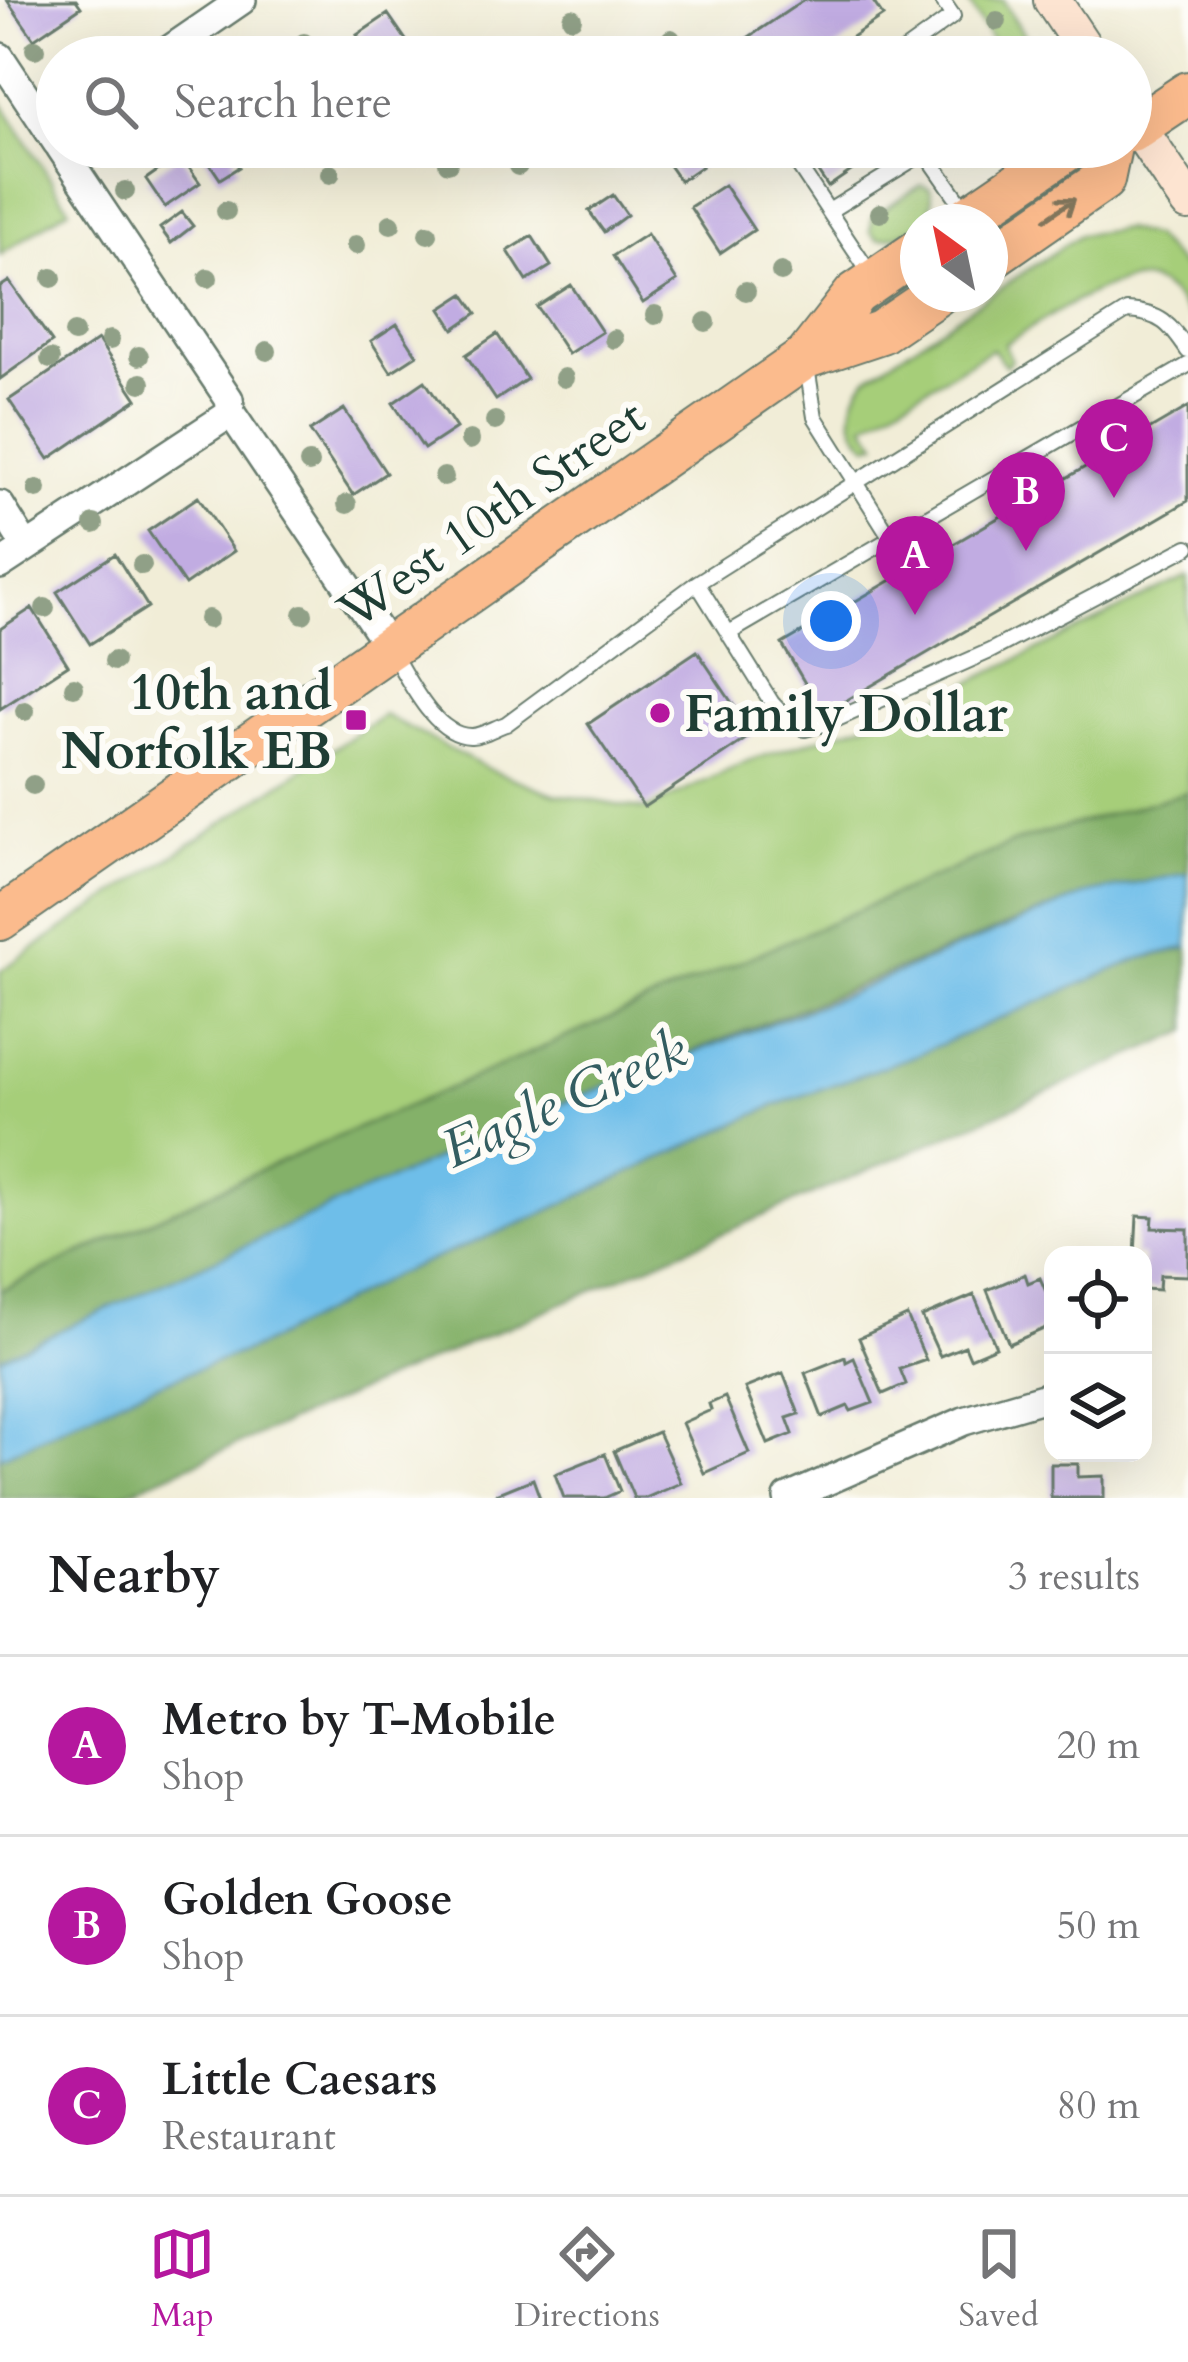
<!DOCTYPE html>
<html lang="en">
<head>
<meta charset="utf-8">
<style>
  :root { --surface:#fff; --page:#f6f6f6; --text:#202124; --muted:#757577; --line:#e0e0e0; --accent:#b5179e }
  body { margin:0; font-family:Cardo,serif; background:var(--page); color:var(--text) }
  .controls { position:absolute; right:36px; bottom:36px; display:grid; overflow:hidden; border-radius:24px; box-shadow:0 12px 48px #0002 }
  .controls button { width:108px; height:108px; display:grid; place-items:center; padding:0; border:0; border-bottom:3px solid var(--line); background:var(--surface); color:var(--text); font:60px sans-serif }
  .compass { position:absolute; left:900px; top:204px; width:108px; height:108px; border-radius:50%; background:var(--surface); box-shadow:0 12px 48px #0002; rotate:327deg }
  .you { position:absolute; left:831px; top:621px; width:42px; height:42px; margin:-30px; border:9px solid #fff; border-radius:50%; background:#1a73e8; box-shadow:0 0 0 18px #1a73e833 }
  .badge { display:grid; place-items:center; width:78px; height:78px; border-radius:50%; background:var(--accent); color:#fff; font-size:39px; font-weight:700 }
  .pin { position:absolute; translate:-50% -99px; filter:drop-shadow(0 3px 6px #0008) }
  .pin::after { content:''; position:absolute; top:63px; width:42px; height:36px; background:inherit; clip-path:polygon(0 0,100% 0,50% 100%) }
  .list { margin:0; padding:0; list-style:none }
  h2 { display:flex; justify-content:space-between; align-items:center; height:156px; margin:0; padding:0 48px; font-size:51px }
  h2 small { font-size:39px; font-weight:400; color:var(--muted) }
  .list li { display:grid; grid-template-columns:78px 1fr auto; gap:36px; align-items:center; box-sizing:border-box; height:180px; padding:0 48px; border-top:3px solid var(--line) }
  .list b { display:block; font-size:45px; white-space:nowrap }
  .list p { margin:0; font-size:39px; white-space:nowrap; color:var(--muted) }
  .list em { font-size:39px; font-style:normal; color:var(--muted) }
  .icon { flex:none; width:66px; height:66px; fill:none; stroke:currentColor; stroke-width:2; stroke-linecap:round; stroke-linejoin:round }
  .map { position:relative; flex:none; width:1188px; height:1498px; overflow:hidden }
  .search { position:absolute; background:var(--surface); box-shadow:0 12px 48px #0002; left:36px; right:36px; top:36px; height:132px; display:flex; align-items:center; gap:30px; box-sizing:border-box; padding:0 42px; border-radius:66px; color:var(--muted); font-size:45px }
  .sheet { height:696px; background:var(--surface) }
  nav { display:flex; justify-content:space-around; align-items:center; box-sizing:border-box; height:168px; border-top:3px solid var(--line); background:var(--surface); font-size:33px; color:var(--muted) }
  nav a { display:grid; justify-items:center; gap:6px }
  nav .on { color:var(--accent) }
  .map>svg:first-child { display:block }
  .green { fill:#a6ce79; stroke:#628656; stroke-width:3 }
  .forest { fill:#84b169; stroke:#52774e; stroke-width:3 }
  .water { fill:#6ebee9; stroke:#467e8e; stroke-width:3 }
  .building { fill:#c1ace2 }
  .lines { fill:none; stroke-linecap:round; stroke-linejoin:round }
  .service-casing { stroke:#687b6d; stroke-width:18 }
  .minor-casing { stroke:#687b6d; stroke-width:32 }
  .secondary-casing { stroke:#687b6d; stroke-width:40 }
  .primary-casing { stroke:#687b6d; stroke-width:46 }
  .service { stroke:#fff; stroke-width:14 }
  .minor { stroke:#fff; stroke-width:27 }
  .secondary { stroke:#fde4d1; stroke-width:36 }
  .primary { stroke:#fbbb8d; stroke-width:42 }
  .tree { fill:#90a087 }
  .oneway { stroke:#82765c }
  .poi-dot { fill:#b5179e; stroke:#fdfcf7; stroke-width:4.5 }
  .labels { text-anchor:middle; stroke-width:12; stroke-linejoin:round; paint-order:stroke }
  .street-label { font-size:51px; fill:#1f3d34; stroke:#fdfcf7 }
  .poi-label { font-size:51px; font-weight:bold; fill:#1f3d34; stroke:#fdfcf7; text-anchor:end }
  .water-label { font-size:54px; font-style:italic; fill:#335d61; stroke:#fdfcf7 }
</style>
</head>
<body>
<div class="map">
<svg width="1188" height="1498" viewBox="0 0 1188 1498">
  <rect width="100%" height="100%" fill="#fdfcf7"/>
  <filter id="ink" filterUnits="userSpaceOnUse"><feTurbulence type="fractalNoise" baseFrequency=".00833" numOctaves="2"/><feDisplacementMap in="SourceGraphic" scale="24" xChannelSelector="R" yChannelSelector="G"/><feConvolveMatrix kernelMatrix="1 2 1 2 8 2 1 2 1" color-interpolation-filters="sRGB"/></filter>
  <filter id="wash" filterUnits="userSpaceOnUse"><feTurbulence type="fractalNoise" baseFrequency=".004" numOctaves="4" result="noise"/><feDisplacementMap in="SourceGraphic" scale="48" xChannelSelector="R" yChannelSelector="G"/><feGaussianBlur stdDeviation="2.7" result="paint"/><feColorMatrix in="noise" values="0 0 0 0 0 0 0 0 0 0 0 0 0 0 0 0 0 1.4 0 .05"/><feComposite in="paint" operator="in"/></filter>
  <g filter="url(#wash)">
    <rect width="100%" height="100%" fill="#f1edd7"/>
    <path class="green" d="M967 0H1003L1037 57H1002Z
      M0 100 69 208 0 255Z
      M921 185 930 188C940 221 906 236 878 239L870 231 873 216Z
      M1124 229 1153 237 1184 269 1188 274V315C1177 300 1164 282 1144 280 1105 276 1037 325 1004 344L1011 360 1006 366 992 349 865 424 877 443 868 445C845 424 849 402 866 378L1080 235Z
      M1188 576V792L1020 840 232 1183 0 1290V971L384 715 490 770 554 794 645 810 748 761 926 704Z"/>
    <path class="forest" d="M1188 792V873L1087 894 526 1118 0 1358V1291L270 1166 1020 840Z
      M1188 948V1031L114 1498H0V1457L134 1393 260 1346 394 1275 526 1221 776 1105 1138 959Z"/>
    <path class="water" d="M1188 873V947L1138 959 916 1055 776 1105 526 1221 394 1275 260 1346 134 1393 0 1457V1358L534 1114 850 993 1087 894Z"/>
    <g id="blocks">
      <path class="building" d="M7 0H76L81 7 34 39Z
        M804 0H872L883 16 822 57H758L746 39Z
        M388 14 406 40 381 57H371L357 35Z
        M210 147H248L232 158 239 167 220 179 202 152Z
        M686 147 702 166 680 181 666 161Z
        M810 147H886L828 187 804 151Z
        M180 155 200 183 165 207 146 179Z
        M724 185 754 230 720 253 690 207Z
        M613 195 627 215 604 232 589 211Z
        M182 212 193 226 171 243 160 228Z
        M647 234 677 281 643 303 613 256Z
        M532 236 551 266 527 281 508 251Z
        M9 281 52 342 0 379V287Z
        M571 285 602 332 568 354 537 307Z
        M464 294 477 313 454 329 441 309Z
        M397 324 417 355 391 372 371 341Z
        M497 334 527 379 496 400 466 355Z
        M98 340 137 399 49 459 9 400Z
        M425 381 456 428 424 449 393 403Z
        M1188 407V501L823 714 782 644Z
        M344 409 386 473 353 495 310 431Z
        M198 497 234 551 185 585 148 531Z
        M115 554 148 607 90 644 57 592Z
        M32 608 68 665 0 709V629Z
        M697 651 753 734 644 807 588 724Z
        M1137 1216 1153 1217 1152 1228 1188 1229V1276L1160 1275 1159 1290 1143 1289V1255H1135Z
        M1025 1274 1028 1283 1040 1278 1053 1308V1325L1009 1344 987 1290Z
        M974 1295 996 1347 970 1358 965 1346 940 1356 922 1317Z
        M907 1316 926 1360 900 1369 906 1384 883 1394 859 1338Z
        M845 1357 846 1362 854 1358 873 1403 851 1411 848 1406 822 1417 805 1373Z
        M783 1373 799 1414 787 1418 793 1434 768 1444 745 1388Z
        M725 1397 749 1453 704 1473 682 1423 711 1410 709 1404Z
        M658 1432 681 1483 646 1498H634L614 1451Z
        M605 1454 620 1491 604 1498H564L555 1474Z
        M1051 1464H1078V1477L1104 1476V1498H1051Z
        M533 1479 540 1498H498L496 1494Z"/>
    </g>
  </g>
  <g filter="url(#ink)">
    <use href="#blocks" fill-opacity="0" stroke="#687b6d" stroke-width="3"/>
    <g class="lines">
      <g class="service-casing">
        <path id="service" d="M896 57 953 16 942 0
          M786 147 873 278
          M829 211 925 152 967 212
          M807 367 815 417 891 538
          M697 583 772 703 786 718 805 729 828 723 990 651 1188 547
          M729 633 1188 365
          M393 654C409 680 434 735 470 736 480 737 496 727 506 724L697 583 1127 311C1161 313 1170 324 1188 351"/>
      </g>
      <g class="minor-casing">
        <path id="minor" d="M0 57 57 143
          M159 57 242 0
          M60 147 229 399 231 413 391 650
          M0 505 26 547
          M0 565 231 413
          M788 1498 964 1421 1053 1395"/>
      </g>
      <g class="secondary-casing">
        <path id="secondary" d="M1052 0 1090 57
          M1131 117 1188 202"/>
      </g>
      <g class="primary-casing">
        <path id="primary" d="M1131 131 1188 93
          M961 222 1071 147
          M990 258 1103 180 1110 147
          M806 357 881 332 937 294
          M0 919 806 357 855 294 918 251"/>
      </g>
      <use href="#service" class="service"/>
      <use href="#minor" class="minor"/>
      <use href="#secondary" class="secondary"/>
      <use href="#primary" class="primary"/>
    </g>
    <g class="tree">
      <circle cx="572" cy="18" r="10"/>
      <circle cx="997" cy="21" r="10"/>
      <circle cx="671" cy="39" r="10"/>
      <circle cx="304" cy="43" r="10"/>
      <circle cx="35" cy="49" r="10"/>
      <circle cx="448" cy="163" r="10"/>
      <circle cx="518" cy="166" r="10"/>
      <circle cx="330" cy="174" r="10"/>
      <circle cx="125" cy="191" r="10"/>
      <circle cx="226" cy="211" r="10"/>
      <circle cx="880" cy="213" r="10"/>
      <circle cx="391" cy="224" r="10"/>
      <circle cx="428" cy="234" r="10"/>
      <circle cx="356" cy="245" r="10"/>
      <circle cx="781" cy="272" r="10"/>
      <circle cx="52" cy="278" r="10"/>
      <circle cx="208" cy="278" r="10"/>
      <circle cx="746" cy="291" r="10"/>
      <circle cx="655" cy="315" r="10"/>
      <circle cx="706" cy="322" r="10"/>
      <circle cx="74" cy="333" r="10"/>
      <circle cx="614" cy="339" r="10"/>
      <circle cx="110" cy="340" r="10"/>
      <circle cx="267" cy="351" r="10"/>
      <circle cx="139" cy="356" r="10"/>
      <circle cx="50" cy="359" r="10"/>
      <circle cx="564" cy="378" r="10"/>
      <circle cx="141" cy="383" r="10"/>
      <circle cx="495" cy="421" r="10"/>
      <circle cx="470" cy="440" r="10"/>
      <circle cx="309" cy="463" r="10"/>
      <circle cx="444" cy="477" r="10"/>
      <circle cx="37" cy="489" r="10"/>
      <circle cx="347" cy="504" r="10"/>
      <circle cx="94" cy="524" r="10"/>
      <circle cx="142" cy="565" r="10"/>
      <circle cx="45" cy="608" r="10"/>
      <circle cx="303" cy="614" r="10"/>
      <circle cx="208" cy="619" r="10"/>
      <circle cx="114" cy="661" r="10"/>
      <circle cx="74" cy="687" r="10"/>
      <circle cx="170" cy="698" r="10"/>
      <circle cx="25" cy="711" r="10"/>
      <circle cx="33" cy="785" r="10"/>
    </g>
    <defs><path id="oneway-shaft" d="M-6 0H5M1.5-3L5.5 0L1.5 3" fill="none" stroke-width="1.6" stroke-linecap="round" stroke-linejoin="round" transform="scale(3)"/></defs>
    <use class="oneway" href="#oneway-shaft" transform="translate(1060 209) rotate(-35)"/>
  </g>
  <g class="poi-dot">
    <circle cx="660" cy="713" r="12"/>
    <rect x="344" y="708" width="24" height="24" rx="6"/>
  </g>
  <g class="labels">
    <g class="street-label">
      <text transform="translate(491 513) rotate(-35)" y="18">West 10th Street</text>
    </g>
    <g class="poi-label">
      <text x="332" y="709">10th and<tspan x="332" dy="59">Norfolk EB</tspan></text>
      <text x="684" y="731" text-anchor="start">Family Dollar</text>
    </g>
    <g class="water-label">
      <text transform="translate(564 1098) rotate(-24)" y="19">Eagle Creek</text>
    </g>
  </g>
</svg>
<div class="controls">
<button><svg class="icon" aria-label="locate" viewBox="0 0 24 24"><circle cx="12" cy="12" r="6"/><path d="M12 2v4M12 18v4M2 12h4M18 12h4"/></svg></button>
<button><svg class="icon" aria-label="layers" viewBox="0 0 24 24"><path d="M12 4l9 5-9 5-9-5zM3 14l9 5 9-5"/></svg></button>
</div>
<svg class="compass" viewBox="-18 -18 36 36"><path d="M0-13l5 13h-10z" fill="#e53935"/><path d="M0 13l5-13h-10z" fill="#757577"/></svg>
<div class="you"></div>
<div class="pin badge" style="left:915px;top:615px">A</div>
<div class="pin badge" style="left:1026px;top:551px">B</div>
<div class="pin badge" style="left:1114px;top:498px">C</div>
<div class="search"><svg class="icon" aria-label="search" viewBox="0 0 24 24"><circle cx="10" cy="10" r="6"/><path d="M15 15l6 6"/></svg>Search here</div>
</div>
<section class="sheet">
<h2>Nearby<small>3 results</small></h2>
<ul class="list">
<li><span class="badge">A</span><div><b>Metro by T-Mobile</b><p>Shop</p></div><em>20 m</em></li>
<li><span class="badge">B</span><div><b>Golden Goose</b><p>Shop</p></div><em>50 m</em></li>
<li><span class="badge">C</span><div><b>Little Caesars</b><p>Restaurant</p></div><em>80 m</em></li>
</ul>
</section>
<nav>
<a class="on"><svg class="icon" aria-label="map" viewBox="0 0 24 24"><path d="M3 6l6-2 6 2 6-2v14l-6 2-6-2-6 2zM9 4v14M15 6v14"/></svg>Map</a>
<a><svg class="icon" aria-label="directions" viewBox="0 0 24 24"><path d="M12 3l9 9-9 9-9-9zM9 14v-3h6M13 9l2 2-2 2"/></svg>Directions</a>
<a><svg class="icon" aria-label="saved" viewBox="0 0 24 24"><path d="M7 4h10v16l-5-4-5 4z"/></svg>Saved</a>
</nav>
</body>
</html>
